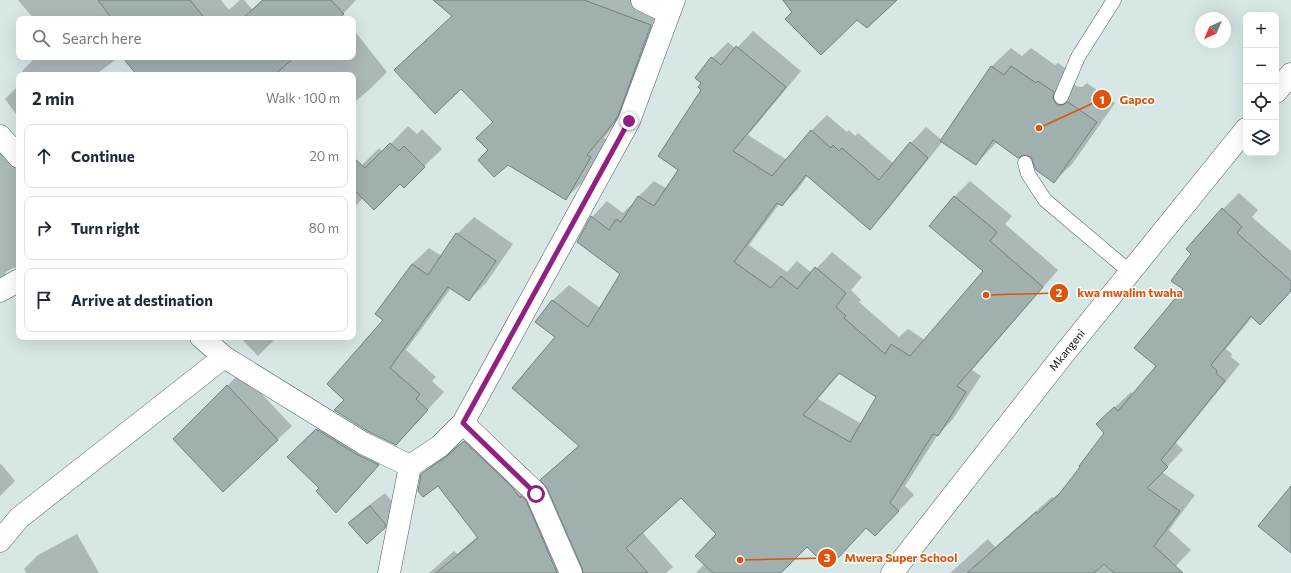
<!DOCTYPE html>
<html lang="en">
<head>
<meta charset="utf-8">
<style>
  :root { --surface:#fff; --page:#f2f2f3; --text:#1f2937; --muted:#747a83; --line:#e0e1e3 }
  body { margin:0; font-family:Commissioner,sans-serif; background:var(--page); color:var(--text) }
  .controls { position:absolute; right:12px; top:12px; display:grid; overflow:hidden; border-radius:8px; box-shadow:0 4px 16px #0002 }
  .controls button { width:36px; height:36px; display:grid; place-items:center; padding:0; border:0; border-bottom:1px solid var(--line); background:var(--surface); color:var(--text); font:20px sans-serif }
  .compass { position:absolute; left:1195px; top:12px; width:36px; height:36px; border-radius:50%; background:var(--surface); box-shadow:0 4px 16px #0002; rotate:224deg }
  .stop { position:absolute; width:12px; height:12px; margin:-9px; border:3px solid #902182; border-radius:50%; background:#fff }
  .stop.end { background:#902182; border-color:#fff; box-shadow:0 1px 4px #0008 }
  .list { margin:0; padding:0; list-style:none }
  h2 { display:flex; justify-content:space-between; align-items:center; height:52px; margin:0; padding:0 16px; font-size:17px }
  h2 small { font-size:13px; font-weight:400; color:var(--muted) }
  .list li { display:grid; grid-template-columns:26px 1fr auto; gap:12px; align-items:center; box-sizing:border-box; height:64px; margin:0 8px 8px; padding:0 8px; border:1px solid var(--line); border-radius:8px }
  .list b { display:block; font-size:15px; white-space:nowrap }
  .list em { font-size:13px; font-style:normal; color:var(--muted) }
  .icon { flex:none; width:22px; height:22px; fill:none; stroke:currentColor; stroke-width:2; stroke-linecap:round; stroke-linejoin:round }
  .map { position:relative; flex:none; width:1291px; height:573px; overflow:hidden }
  .search { position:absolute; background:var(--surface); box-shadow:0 4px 16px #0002; left:16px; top:16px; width:340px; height:44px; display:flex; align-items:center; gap:10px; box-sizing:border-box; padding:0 14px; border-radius:8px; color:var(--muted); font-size:15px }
  .panel { position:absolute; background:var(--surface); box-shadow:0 4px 16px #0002; left:16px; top:72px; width:340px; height:268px; border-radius:8px }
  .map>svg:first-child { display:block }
  .shadow { fill:#0003; fill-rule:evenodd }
  .building { fill:#9fb0ae; stroke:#728180; fill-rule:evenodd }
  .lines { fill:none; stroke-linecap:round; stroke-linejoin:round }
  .service-casing { stroke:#505e5d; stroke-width:15 }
  .minor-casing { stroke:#505e5d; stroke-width:23 }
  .tertiary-casing { stroke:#505e5d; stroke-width:23 }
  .service { stroke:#fff; stroke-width:14 }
  .minor { stroke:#fff; stroke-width:22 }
  .tertiary { stroke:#fff; stroke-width:22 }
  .route { stroke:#902182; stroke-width:5 }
  .labels { text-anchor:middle; stroke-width:3; stroke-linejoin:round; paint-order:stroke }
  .street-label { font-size:11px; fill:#080e0d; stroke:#fff }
  .leader { fill:none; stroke:#dd550c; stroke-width:1.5 }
  .callout-dot { fill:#dd550c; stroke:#fff; stroke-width:1.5 }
  .mark-label { font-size:12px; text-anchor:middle; font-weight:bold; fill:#fff }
  .callout-label { font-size:12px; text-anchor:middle; font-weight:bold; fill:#dd550c; stroke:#fff; stroke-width:3; stroke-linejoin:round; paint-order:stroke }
</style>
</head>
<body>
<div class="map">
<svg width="1291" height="573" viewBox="0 0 1291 573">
  <rect width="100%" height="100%" fill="#d6e7e6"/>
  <path class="shadow" d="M18 0H221L229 10 240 0H244L252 9 262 0H356L342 15 345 19H34Z
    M434 0H647L668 8 632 103 604 138 607 140 584 181 566 198 489 150 494 122 453 15Z
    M782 0H896L857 19 792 13Z
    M353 29 387 72 369 90 353 103V75H138L123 57H353Z
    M753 31 801 71 748 135 787 160 811 131 827 115 847 132 849 130 855 136 858 133 894 164 911 143 926 127 942 140 992 66 1011 48 1022 56 1031 48 1055 65 1058 63 1072 73 1071 79 1076 86 1082 87 1087 83 1115 103 1073 163 1054 182 1031 156 997 142 976 164 943 141 885 213 870 228 808 175 798 189 782 205 780 203 749 245 787 272 797 261 812 273 832 252 862 277 851 290 861 300 859 302 899 337 908 329 925 340 985 271 954 197 970 181 1012 216 1005 224 1058 270 972 370 981 376 953 419 937 436 905 486 914 495 891 519 867 527 832 552 807 546 780 573H696L705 563 718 534 681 497 642 532 673 567 666 573H429L454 551 457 554 478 536 438 484 422 474 438 458 464 441 480 426 579 567 584 569 548 487 542 480 580 444 557 337 537 322 553 300 569 285 600 308 622 274 592 217 607 201 623 213 632 204H634L638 197 654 181 667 189 680 169 702 90V83L712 58 728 42 736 49ZM840 373 877 397 862 424 818 399Z
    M36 57H119L98 73 100 75H25L22 71Z
    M19 85V118L5 99Z
    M408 126 417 134 422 129 442 149 404 186 400 182 363 198 353 209V174L379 148 383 152Z
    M0 146 19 156V267L13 268 6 272 5 275 0 281Z
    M1239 193 1258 210 1252 217 1291 251V291L1260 323 1253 316 1226 349 1232 354 1231 357 1240 364 1176 443 1183 450 1162 472 1195 495 1169 530 1191 550 1169 573H950L988 539 995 547 1052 497 1054 498 1065 488 1106 433 1113 409 1131 392 1133 394 1157 365 1184 289 1223 209Z
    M474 217 513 244 486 283 469 300 451 288 406 350 436 377 432 381 444 392 396 444 346 400 412 264 429 248 442 256 457 234Z
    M240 337H277L258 356Z
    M241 372 292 426 277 440 174 439Z
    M331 415 392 450 350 498 320 488 289 457Z
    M1 464 15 481 0 496V465Z
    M385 493 399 510V513L384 527 350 523 364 509Z
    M77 534 99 573H26L24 569 38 555Z"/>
  <path class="building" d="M98 0H190L205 19H112Z
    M263 0H331L344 14 338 19H242Z
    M433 0H584L651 25 618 116 614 122 587 155 591 157 566 200 508 165 494 177 478 160 488 150 476 138 493 122 461 89 435 114 394 70 452 16Z
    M783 0H897L867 28 857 20 821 55 785 19 792 12Z
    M736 46 786 87 733 151 772 176 811 130 831 148 833 145 839 151 842 148 879 180 910 142 928 158 870 230 806 175 782 206 777 203 734 262 771 288 781 276 797 289 815 267 846 293 836 307 846 316 844 318 885 354 891 344 910 356 983 271 929 226 954 196 997 232 990 241 1043 287 957 386 966 392 938 436 933 434 890 503 899 511 875 536 866 528 838 558 832 553 822 562 807 547 781 573H713L695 556 716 534 681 498 626 548 648 573H583L582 568 547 488 540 480 579 446 512 388 555 337 535 322 552 300 588 327 620 274 577 242 591 216 609 230 616 219 621 222 638 196 654 206 678 170 658 156 701 90 698 87 701 83 695 78 711 57 721 65ZM839 373 876 397 850 442 803 415Z
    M122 57H295L274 75H137Z
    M991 66 1004 75 1011 66 1036 83 1038 81 1054 92 1053 98 1057 105H1062L1068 102 1097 122 1054 183 1036 170 1031 157 1023 155 1018 158 993 140 976 165 940 141Z
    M390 143 399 151 404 146 425 167 404 188 400 184 374 210 353 189V157L365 168Z
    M1222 208 1242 227 1237 233 1291 281V291L1260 325 1251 316 1211 365 1217 371 1216 373 1225 381 1161 460 1168 467 1147 488 1180 511 1154 546 1183 573H1114L1104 564 1094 573H967L1036 512 1037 514 1060 493 1080 467 1079 466 1104 433 1096 424 1114 407 1118 411 1156 366 1134 348 1183 289 1171 281 1191 254 1186 249Z
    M456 233 496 261 469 301 448 287 390 368 420 394 416 399 428 410 396 445 369 432 334 410 344 400 327 384 383 320 375 314 412 264 428 275Z
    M227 385 278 440 223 492 173 439Z
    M316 429 356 454 379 465 336 513 316 491 319 488 287 457Z
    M464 441 512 487 520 498 521 496 526 500 557 573H436L478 538 438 486 423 497 418 491 421 474 447 456Z
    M1291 486V553L1258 526Z
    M370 506 386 525 385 528 367 544 348 523Z"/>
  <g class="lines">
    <g class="service-casing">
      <path id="service" d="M1061 97 1078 57 1114 0
        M1025 163 1028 174 1045 200 1130 272"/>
    </g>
    <g class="minor-casing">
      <path id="minor" d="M642 0 669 13
        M0 136 19 157
        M0 291 19 280
        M201 337 224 357 363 443 410 466 440 446 463 423 536 493 571 573
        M463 423 629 121 674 0
        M0 541 19 518 224 357
        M389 573 410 466"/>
    </g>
    <g class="tertiary-casing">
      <path id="tertiary" d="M1276 92 1291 74
        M892 573 1063 355 1246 129"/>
    </g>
    <use href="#service" class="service"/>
    <use href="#minor" class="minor"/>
    <use href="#tertiary" class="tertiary"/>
  </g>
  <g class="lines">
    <path class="route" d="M536 494 463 423 629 121"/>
  </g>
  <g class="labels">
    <g class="street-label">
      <text transform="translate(1067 350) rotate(-51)" y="4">Mkangeni</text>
    </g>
  </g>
  <path class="leader" d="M1039 128L1102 99M986 295L1059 293M740 560L827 558"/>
  <g class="callout-dot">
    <circle cx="1039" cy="128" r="4"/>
    <circle cx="986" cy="295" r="4"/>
    <circle cx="740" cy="560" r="4"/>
    <circle cx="1102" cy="99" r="10"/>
    <circle cx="1059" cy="293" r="10"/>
    <circle cx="827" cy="558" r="10"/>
  </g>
  <g class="mark-label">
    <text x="1102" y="104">1</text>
    <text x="1059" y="297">2</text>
    <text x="827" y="562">3</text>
  </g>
  <g class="callout-label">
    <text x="1137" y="104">Gapco</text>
    <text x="1130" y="297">kwa mwalim twaha</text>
    <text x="901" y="562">Mwera Super School</text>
  </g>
</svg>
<div class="controls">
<button>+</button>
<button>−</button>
<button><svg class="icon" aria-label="locate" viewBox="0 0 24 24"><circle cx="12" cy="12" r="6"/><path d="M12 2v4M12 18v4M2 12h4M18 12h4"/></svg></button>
<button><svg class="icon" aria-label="layers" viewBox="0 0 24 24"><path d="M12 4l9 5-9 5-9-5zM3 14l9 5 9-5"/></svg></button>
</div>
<svg class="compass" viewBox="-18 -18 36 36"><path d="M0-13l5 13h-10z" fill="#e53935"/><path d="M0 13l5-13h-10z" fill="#747a83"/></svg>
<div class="stop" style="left:536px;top:494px"></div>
<div class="stop end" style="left:629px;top:121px"></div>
<div class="search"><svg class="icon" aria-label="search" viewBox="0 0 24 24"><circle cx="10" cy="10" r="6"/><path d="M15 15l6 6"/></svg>Search here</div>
<section class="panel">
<h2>2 min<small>Walk · 100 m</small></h2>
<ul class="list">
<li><svg class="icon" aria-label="ahead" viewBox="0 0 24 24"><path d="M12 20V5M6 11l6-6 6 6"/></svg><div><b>Continue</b></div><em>20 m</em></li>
<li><svg class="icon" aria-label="right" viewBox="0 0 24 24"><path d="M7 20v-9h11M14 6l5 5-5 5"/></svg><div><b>Turn right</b></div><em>80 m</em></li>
<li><svg class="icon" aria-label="arrive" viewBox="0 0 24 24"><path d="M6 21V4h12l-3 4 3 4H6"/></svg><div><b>Arrive at destination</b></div></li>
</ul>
</section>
</div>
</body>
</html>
